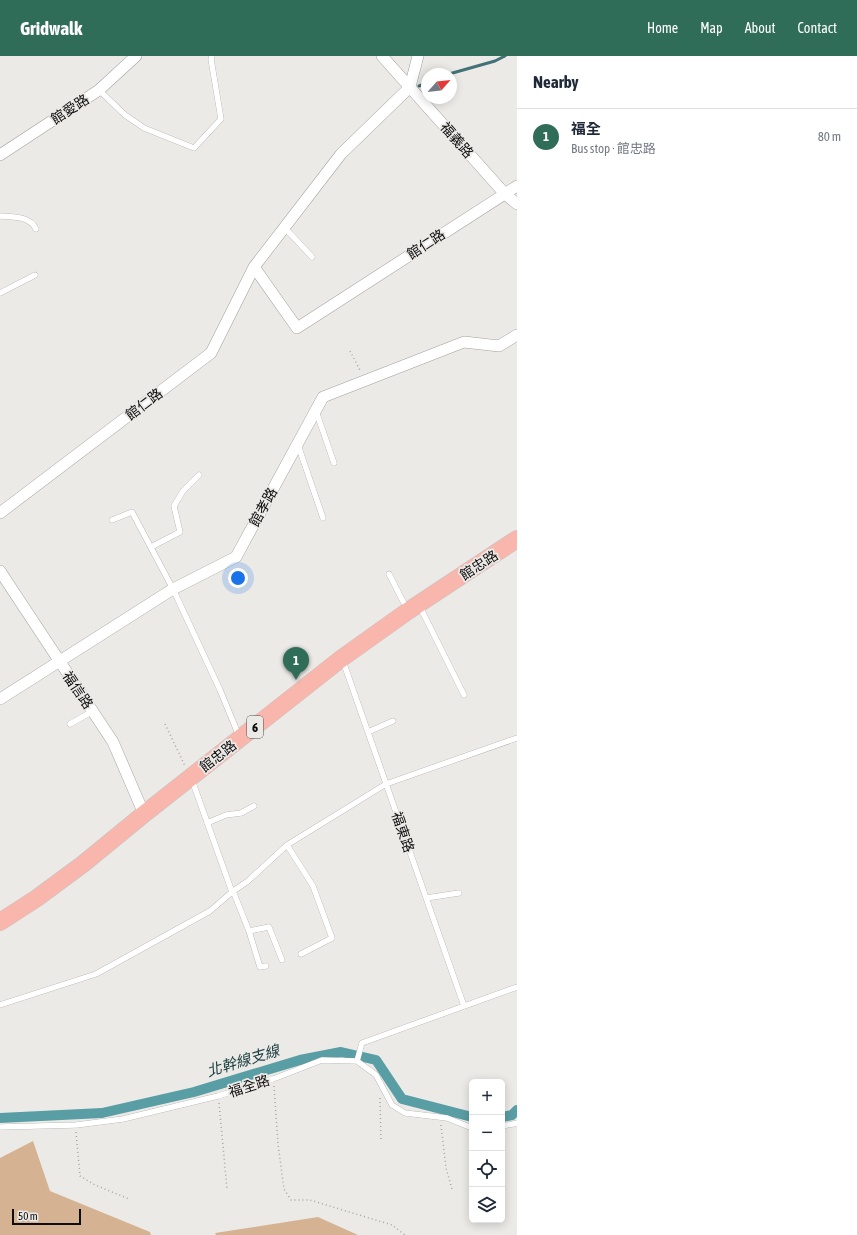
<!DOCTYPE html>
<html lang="en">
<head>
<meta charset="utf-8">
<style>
  :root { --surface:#fff; --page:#f2f2f3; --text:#1f2937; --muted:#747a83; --line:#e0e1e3; --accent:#306d59 }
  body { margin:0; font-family:"Asap Condensed","Noto Sans TC",sans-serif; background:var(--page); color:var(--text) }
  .controls { position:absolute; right:12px; bottom:12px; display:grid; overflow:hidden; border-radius:6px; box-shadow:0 2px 10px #0003 }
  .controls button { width:36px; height:36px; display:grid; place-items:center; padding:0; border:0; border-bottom:1px solid var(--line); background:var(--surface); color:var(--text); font:20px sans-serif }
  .compass { position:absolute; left:421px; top:12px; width:36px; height:36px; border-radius:50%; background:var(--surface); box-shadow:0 2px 10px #0003; rotate:63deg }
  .scale { position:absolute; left:12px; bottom:10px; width:69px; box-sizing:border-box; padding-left:4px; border:2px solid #0e0d0d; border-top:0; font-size:11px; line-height:14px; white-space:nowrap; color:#0e0d0d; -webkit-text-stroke:3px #eceae7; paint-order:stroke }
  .you { position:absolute; left:238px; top:522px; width:14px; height:14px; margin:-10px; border:3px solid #fff; border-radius:50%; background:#1a73e8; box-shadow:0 0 0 6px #1a73e833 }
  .badge { display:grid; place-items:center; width:26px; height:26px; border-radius:50%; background:var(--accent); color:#fff; font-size:13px; font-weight:700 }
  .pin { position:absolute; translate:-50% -33px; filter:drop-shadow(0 1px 2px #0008) }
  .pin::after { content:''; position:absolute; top:21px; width:14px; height:12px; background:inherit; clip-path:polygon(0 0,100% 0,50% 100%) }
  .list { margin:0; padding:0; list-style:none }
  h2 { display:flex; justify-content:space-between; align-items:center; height:52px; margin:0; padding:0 16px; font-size:17px }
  h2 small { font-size:13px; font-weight:400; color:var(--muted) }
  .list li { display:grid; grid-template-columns:26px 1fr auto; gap:12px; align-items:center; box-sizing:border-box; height:56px; padding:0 16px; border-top:1px solid var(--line) }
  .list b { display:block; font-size:15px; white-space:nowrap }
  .list p { margin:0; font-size:13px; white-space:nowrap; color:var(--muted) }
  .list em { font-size:13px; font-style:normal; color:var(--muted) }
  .icon { flex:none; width:22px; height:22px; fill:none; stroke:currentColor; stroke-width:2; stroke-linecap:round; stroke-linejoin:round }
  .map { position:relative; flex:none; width:517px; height:1179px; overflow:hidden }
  header { display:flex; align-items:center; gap:24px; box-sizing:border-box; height:56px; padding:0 20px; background:var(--accent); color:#fff }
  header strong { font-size:19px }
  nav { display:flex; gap:22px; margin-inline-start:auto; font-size:14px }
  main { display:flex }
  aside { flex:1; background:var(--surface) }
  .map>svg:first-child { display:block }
  .green { fill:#d5b392 }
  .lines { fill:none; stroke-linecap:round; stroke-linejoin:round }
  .stream { stroke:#427277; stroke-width:3 }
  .canal { stroke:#589ea4; stroke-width:10 }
  .lane-casing { stroke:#a3a19f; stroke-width:6 }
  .street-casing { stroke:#a3a19f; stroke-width:12 }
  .primary-casing { stroke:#c5c5c5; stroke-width:18 }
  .path { stroke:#a7a5a3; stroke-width:1.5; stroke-dasharray:1 3; stroke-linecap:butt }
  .lane { stroke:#fff; stroke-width:5.5 }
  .street { stroke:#fff; stroke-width:11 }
  .primary { stroke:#f9b6ad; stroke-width:17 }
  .labels { text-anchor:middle; stroke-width:3.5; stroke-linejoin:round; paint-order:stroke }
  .shield { fill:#eceae7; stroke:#514f4e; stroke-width:1 }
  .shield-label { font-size:13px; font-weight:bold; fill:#0e0d0d }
  .street-label { font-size:14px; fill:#0e0d0d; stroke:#eceae7 }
  .water-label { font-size:15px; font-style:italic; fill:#1a3d3f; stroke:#eceae7 }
</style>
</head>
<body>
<header>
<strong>Gridwalk</strong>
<nav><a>Home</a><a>Map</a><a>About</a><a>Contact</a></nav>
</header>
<main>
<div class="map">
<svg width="517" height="1179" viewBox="0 0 517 1179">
  <rect width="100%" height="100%" fill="#eceae7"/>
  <path class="green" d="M33 1085 50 1135 150 1176 151 1179H0V1102Z
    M318 1161 358 1179H216L215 1177Z"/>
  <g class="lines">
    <path class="stream" d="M449 18 495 5 505 0
      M419 30 427 27"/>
    <path class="canal" d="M502 1061 512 1059 517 1054
      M0 1062 102 1057 194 1036 300 1004 341 996 376 1004 402 1043 472 1061"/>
    <g class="lane-casing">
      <path id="lane" d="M99 34 125 59 144 72 194 92 221 63 211 3 212 0
        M0 160C13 161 30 160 36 173
        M284 171 312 201
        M0 237 35 219
        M316 355 334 407
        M298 389 323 462
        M112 464 132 456 173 533 220 634 239 680
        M151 491 180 476 174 450 183 435 199 419
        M389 518 407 553
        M419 549 464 639
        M343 605 464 950
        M70 668 93 655
        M368 676 393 665
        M192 724 232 836
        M207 767 226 759 241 757 254 750
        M287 789 313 830 332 882 301 898
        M233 835 249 875 260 911 266 910
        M426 842 459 837
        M249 875 269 871 282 904
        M0 949 96 918 210 855 232 836 248 825 287 789 386 728 517 682
        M357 1005 362 987 517 931
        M502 1070 513 1068 517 1067
        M0 1071 76 1069 123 1063 218 1040 273 1023 322 1004 357 1005 376 1019 392 1049 405 1057 447 1062 472 1072"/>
    </g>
    <g class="street-casing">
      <path id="street" d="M382 0 505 138 517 148
        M0 99 99 34 136 0
        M254 211 297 272 517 130
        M0 457 211 297 254 211 341 98 410 31 418 0
        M0 515 113 686 144 758
        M0 643 173 533 236 501 323 341 464 286 499 290 517 279"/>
    </g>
    <g class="primary-casing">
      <path id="primary" d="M0 866 37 842 83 808 144 758 342 602 408 555 517 483"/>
    </g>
    <path class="path" d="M350 295 361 316
      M165 668 185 710
      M274 1030 278 1088 284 1133 291 1144H310L392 1169 405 1179
      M380 1042 381 1084
      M219 1047 227 1133
      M441 1069 446 1112 452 1133
      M76 1076 80 1120 95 1129 129 1143"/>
    <use href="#lane" class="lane"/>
    <use href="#street" class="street"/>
    <use href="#primary" class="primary"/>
  </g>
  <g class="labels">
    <rect class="shield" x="247" y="660" width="16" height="22" rx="3"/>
    <g class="shield-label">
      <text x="255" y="676">6</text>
    </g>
    <g class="street-label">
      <text transform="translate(70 53) rotate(-33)" y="5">館愛路</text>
      <text transform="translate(457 84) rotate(49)" y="5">福義路</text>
      <text transform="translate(426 188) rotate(-33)" y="5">館仁路</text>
      <text transform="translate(144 348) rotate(-37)" y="5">館仁路</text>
      <text transform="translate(263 451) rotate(-61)" y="5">館孝路</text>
      <text transform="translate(479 509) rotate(-33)" y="5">館忠路</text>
      <text transform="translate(78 634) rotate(56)" y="5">福信路</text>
      <text transform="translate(218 700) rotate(-38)" y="5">館忠路</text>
      <text transform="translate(403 776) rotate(71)" y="5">福東路</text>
      <text transform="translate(249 1030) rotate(-18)" y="5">福全路</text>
    </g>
    <g class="water-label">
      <text transform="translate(243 1005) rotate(-17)" y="5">北幹線支線</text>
    </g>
  </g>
</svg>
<div class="controls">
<button>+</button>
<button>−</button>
<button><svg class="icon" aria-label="locate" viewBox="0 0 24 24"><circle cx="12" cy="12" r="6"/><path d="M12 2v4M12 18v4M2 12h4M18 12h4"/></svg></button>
<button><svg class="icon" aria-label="layers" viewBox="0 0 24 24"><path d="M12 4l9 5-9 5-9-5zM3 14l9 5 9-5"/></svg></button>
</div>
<svg class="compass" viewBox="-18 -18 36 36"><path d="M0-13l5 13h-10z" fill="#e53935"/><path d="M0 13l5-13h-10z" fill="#747a83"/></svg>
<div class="scale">50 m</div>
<div class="you"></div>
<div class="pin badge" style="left:296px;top:624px">1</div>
</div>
<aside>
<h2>Nearby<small></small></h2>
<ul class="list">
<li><span class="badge">1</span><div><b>福全</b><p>Bus stop · 館忠路</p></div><em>80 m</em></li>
</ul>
</aside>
</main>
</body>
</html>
